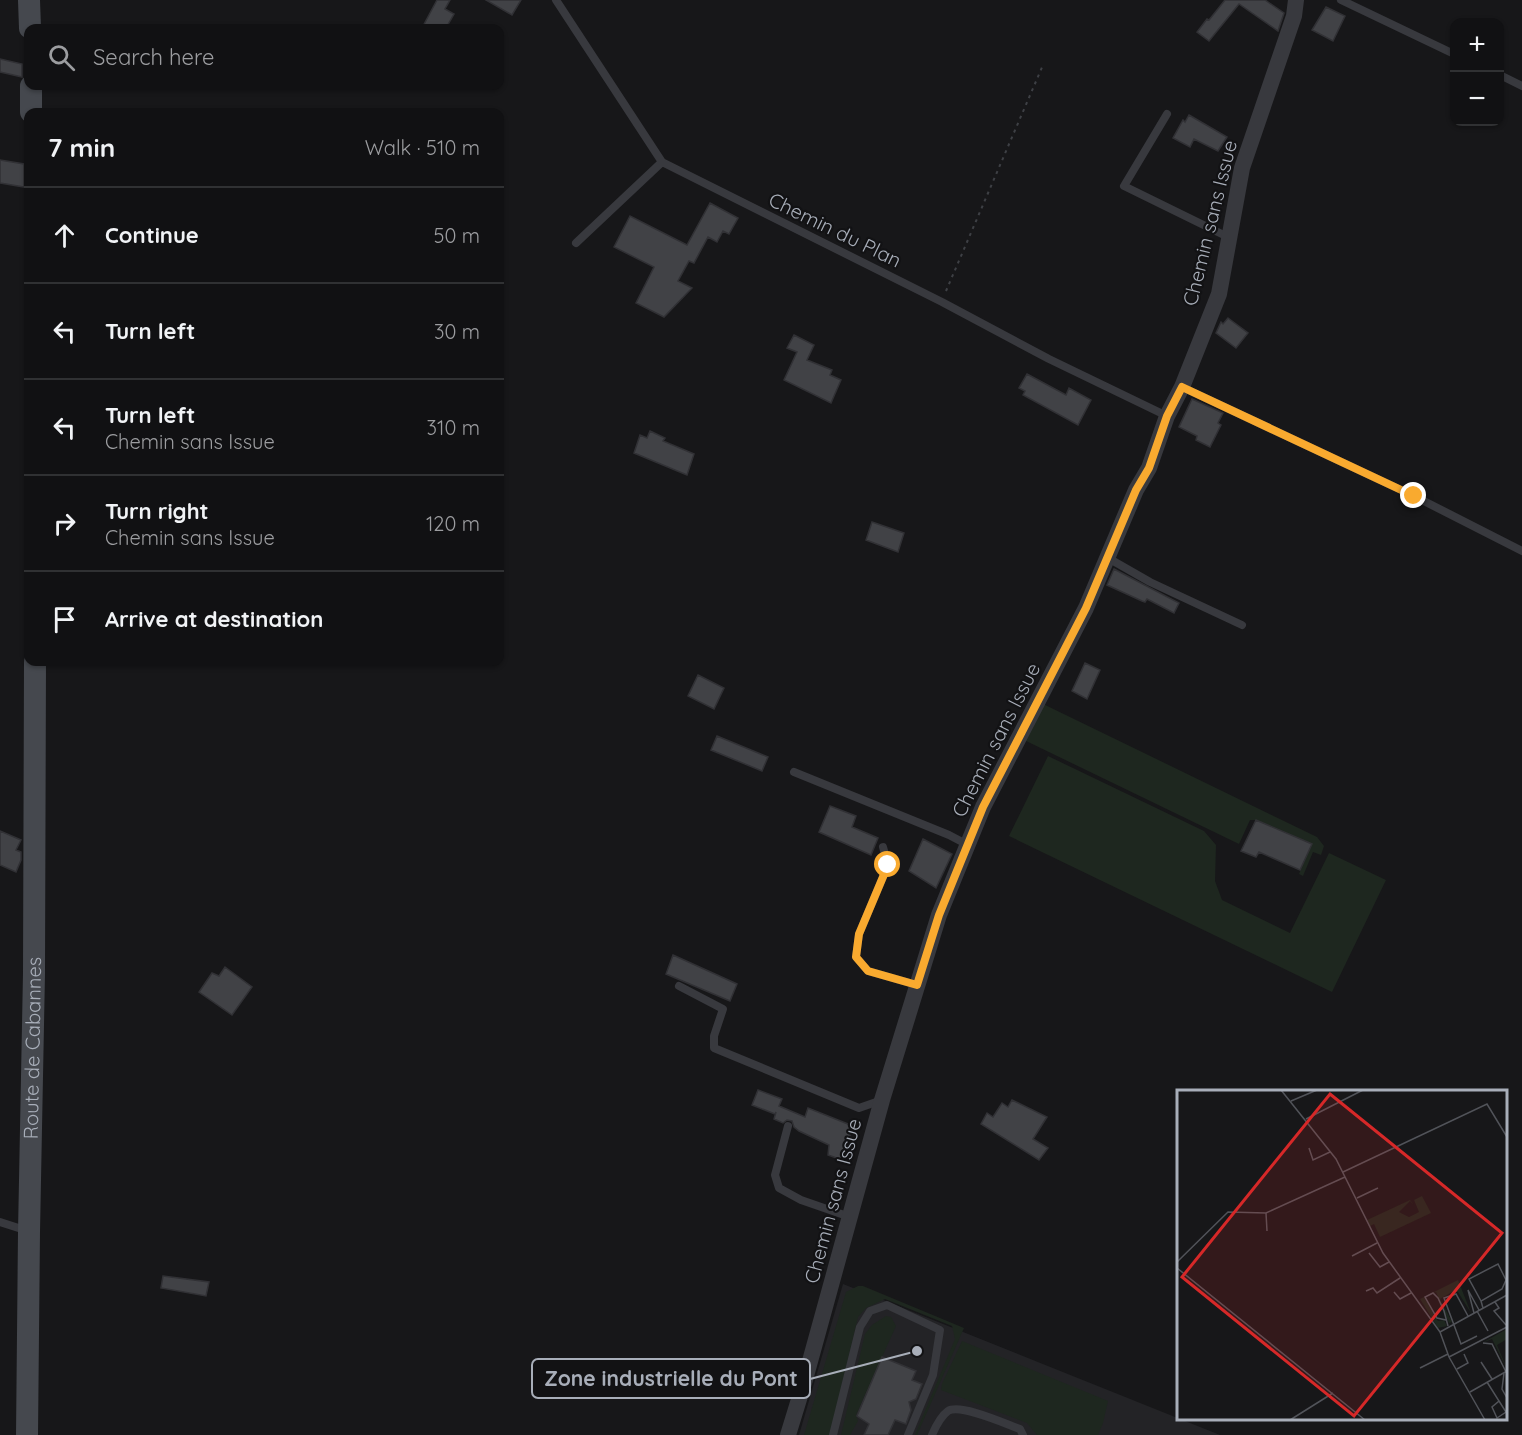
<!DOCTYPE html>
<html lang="en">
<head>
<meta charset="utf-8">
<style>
  :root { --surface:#111113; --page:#1a1a1c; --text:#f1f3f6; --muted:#9c9da0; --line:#303133 }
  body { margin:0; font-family:Quicksand,sans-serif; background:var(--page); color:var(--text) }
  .controls { position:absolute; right:18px; top:18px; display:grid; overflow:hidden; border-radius:12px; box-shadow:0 2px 4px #0004 }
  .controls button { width:54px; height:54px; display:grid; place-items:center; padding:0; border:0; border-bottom:2px solid var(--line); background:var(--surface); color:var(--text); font:30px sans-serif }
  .stop { position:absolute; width:18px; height:18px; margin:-14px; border:4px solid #f9aa2f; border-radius:50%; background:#fff }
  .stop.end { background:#f9aa2f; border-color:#fff; box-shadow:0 2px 6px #0008 }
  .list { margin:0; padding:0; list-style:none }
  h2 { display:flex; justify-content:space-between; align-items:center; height:78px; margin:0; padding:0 24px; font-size:26px }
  h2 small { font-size:20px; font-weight:400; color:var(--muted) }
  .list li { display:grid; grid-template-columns:39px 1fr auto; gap:18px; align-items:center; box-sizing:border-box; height:96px; padding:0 24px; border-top:2px solid var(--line) }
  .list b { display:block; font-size:22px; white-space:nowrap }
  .list p { margin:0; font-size:20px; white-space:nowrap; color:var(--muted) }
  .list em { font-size:20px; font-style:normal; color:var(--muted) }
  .icon { flex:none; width:33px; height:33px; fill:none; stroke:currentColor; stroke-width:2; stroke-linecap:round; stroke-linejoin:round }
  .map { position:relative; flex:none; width:1522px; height:1435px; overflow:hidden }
  .search { position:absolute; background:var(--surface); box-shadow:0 2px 4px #0004; left:24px; top:24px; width:480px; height:66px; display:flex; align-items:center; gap:15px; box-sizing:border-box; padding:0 21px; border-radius:12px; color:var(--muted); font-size:22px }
  .panel { position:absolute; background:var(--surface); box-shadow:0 2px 4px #0004; left:24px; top:108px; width:480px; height:558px; border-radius:12px }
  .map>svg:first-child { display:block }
  .built { fill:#232326 }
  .green { fill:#1e271f }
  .building { fill:#414246; stroke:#313135; stroke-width:1.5 }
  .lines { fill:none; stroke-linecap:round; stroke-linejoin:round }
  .path { stroke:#3e4045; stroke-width:2; stroke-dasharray:3 4.5; stroke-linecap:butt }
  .lane { stroke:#38393e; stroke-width:8 }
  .street { stroke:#38393e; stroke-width:16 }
  .secondary { stroke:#45484e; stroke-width:22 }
  .route { stroke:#f9aa2f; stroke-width:8 }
  .labels { text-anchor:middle; stroke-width:4.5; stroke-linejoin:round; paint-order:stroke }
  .street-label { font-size:20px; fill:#a8aeb9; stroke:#121214 }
  .inset-road { fill:none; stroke:#515359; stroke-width:1.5 }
  .view { fill:#d62828; fill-opacity:0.15; stroke:#d62828; stroke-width:3 }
  .inset-edge { fill:none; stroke:#a8aeb9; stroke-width:3 }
  .leader { fill:none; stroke:#a8aeb9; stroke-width:2 }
  .callout-dot { fill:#a8aeb9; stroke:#121214; stroke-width:2 }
  .callout { fill:#121214; stroke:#a8aeb9; stroke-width:2 }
  .callout-label { font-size:21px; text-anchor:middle; font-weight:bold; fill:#a8aeb9 }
</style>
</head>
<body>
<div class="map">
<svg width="1522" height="1435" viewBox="0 0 1522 1435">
  <rect width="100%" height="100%" fill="#171719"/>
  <path class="built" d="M843 1284 1220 1435H799Z"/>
  <path class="green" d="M1039 702 1317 837 1324 846 1321 855 1313 852 1303 876 1299 874 1311 844 1256 820H1250L1239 844 1022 739Z
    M1048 756 1204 831 1216 845 1215 881 1222 900 1290 933 1329 853 1386 880 1332 992 1009 836Z
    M858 1286H863L964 1328 917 1435H915L955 1339 952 1326 885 1299 866 1308 858 1317 830 1435H804L846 1292Z
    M886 1316 891 1317 896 1326 856 1415 858 1421 850 1435H841L865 1334 872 1325Z
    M962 1341 1108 1401 1103 1423 1098 1435H1037L1027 1423 941 1390 942 1384Z"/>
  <path class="building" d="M437 0H450L445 9 454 14 446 28H422Z
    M486 0H521L512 15Z
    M1225 0H1265L1284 13 1278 31 1239 4 1209 41 1197 32 1207 19 1209 20Z
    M1326 7 1345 16 1333 41 1312 30Z
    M0 59 22 64V77L0 72Z
    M1189 115 1227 137 1218 151 1194 139 1190 147 1173 138 1183 120 1185 122Z
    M0 160 24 164V187L0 183Z
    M710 203 738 218 729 234 723 231 717 242 708 237 694 263 689 261 678 281 692 288 664 317 636 303 654 267 614 247 630 216 687 245Z
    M1228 318 1248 333 1236 348 1216 333 1221 322 1223 324Z
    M794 335 814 345 807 360 832 370 830 375 841 380 831 403 784 380 797 352 787 348Z
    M1027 374 1066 395 1069 388 1091 400 1078 425 1023 395 1025 391 1019 388Z
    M1192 399 1223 413 1218 423 1221 425 1210 447 1196 440 1197 436 1179 427Z
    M650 431 665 438 663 441 694 454 687 475 634 453 640 435 647 438Z
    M872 522 904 533 898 552 866 540Z
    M1114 569 1179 603 1174 613 1147 599 1145 602 1142 601 1107 585Z
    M1085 663 1100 670 1087 699 1072 691Z
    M698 675 724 688 714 709 688 696Z
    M717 736 768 757 762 771 711 750Z
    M830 806 856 816 852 827 878 838 871 855 819 832Z
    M1256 820 1312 844 1300 870 1259 852 1256 857 1241 851Z
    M0 831 21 840 16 850 21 852V860L16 872 0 865Z
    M923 839 952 854 936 888 909 871Z
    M673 955 737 984 730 1001 666 974Z
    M225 967 252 987 232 1015 199 992 212 973 219 976Z
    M758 1090 782 1099 779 1106 805 1117 808 1108 853 1126 842 1160 828 1155 829 1145 799 1131 794 1127 792 1121 787 1120 783 1123 774 1119 776 1112 775 1114 752 1105Z
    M1012 1100 1047 1117 1033 1139 1048 1148 1039 1160 981 1124 987 1113 993 1117 1002 1103 1008 1107Z
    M163 1276 209 1282 206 1296 161 1288Z
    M882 1357 916 1371 912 1380 922 1384 916 1399 909 1402 911 1410 906 1424 895 1420 888 1435H864L869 1424 857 1416Z"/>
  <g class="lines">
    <path class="path" d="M946 291 1043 65"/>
    <path class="lane" d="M556 0 662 162 942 302 1049 359 1167 416
      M1341 0 1454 54
      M1500 75 1522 86
      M1167 114 1124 186 1230 238
      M576 243 662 162
      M1182 387 1414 496 1522 551
      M1108 558 1150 582 1242 625
      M794 772 949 835 968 845
      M883 847 888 865 859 934 856 957 868 971 917 985
      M679 986 723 1009 714 1036V1048L859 1108 882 1100
      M788 1126 775 1175 779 1188 801 1200 850 1217
      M0 1222 28 1231
      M833 1435 860 1327 870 1311 887 1305 940 1330 933 1375 908 1435
      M932 1435C935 1428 941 1416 948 1411 960 1403 1006 1424 1020 1429L1023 1435"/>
    <path class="street" d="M788 1435 804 1383 882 1100 939 915 983 807 1086 608 1136 490 1149 468 1167 416 1182 387 1219 294 1242 168 1294 16 1296 0"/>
    <g class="secondary">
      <path d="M29 0 30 28"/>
      <path d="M31 86V112"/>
      <path id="s1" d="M27 1435 29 1232 34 973 35 662"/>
    </g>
  </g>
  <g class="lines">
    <path class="route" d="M888 865 859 934 856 957 868 971 917 985 939 915 983 807 1086 608 1136 490 1149 468 1167 416 1182 387 1414 496"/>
  </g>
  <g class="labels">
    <g class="street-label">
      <text transform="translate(1210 223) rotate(-76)" y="7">Chemin sans Issue</text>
      <text transform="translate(835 230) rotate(26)" y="7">Chemin du Plan</text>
      <text transform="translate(996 740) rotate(-63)" y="7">Chemin sans Issue</text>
      <text dy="7" stroke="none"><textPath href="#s1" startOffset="387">Route de Cabannes</textPath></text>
      <text transform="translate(833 1201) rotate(-75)" y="7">Chemin sans Issue</text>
    </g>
  </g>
  <g transform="translate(1177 1090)">
    <rect width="330" height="330" fill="#171719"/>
    <path d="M245 106 254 123 203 147 197 134 193 136 190 130 233 110 237 115 233 111 222 122 232 127 242 122 237 110ZM281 190 294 223 281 202H275L263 209 275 232 272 233 259 202 247 207 261 231 267 230 270 236 261 238 243 209ZM330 239V249L320 255 330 279 315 249 305 253Z" fill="#1e271f"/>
    <path class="inset-road" d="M104 0 159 69 206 163 263 242M114 11 140 0M129 29 186 0M132 58 136 70 153 62M166 82 310 14 330 47M180 108 201 98M89 123 90 141M192 163 203 177 212 172M175 166 200 153M0 172 51 122 89 123 168 87M0 178 188 330M189 201 196 198 200 203 223 188M217 202 223 209 234 203M304 211 292 189 321 174 329 190 325 199 304 211 306 218M318 212 322 218 317 221 329 235M300 221 311 241M297 223 291 200 302 220M291 226 279 204 267 208 284 254 300 246M269 230 260 228 248 207 256 203 261 208 267 221 271 236M263 242 272 267 308 330M263 242 330 205M306 253 315 254 329 282M272 267 330 237M304 272 315 289M243 278 271 264M280 279 291 273 287 264M327 283 325 299 330 308M310 292 322 311 315 317 320 328 329 322 322 311M293 302 330 281M113 330 156 303"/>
    <path class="view" d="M153 4 325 143 177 326 5 187Z"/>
    <rect width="330" height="330" class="inset-edge"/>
  </g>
  <path class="leader" d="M917 1351L810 1379"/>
  <circle class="callout-dot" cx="917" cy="1351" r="6"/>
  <rect class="callout" x="532" y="1359" width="278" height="39" rx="6"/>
  <g class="callout-label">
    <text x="671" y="1386">Zone industrielle du Pont</text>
  </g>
</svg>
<div class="controls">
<button>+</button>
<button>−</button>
</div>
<div class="stop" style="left:888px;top:865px"></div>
<div class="stop end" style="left:1414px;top:496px"></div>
<div class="search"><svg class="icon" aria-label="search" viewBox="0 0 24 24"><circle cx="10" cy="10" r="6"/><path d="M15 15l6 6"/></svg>Search here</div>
<section class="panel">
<h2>7 min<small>Walk · 510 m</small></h2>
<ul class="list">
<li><svg class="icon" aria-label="ahead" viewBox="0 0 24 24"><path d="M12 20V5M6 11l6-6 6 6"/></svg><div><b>Continue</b></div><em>50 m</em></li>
<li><svg class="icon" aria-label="left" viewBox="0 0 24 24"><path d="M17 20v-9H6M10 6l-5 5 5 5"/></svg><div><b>Turn left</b></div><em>30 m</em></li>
<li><svg class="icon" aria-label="left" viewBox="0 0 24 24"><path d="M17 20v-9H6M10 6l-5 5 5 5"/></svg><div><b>Turn left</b><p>Chemin sans Issue</p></div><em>310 m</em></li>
<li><svg class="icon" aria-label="right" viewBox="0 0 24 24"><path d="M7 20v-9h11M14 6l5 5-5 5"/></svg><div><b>Turn right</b><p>Chemin sans Issue</p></div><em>120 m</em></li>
<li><svg class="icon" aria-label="arrive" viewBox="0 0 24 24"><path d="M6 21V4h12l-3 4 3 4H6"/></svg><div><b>Arrive at destination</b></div></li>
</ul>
</section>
</div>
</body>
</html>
